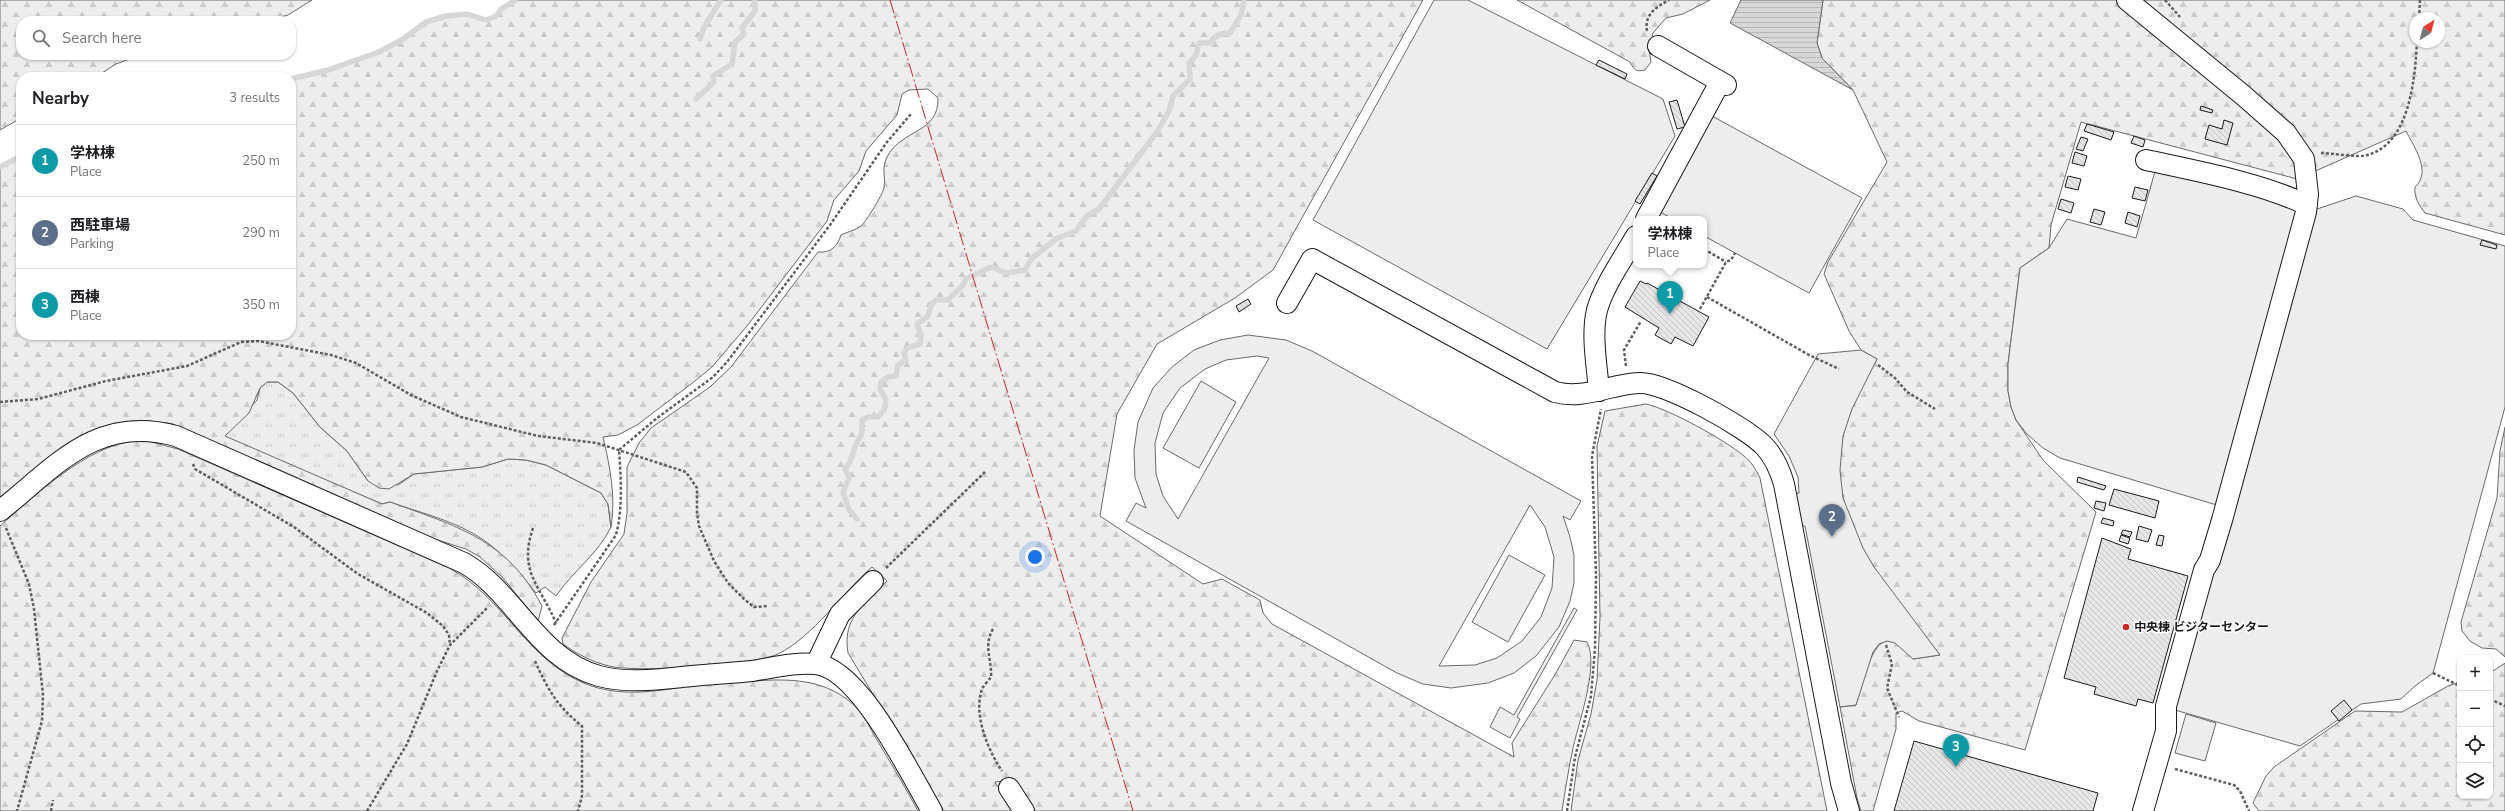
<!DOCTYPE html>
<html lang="en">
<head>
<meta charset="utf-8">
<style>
  :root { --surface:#fff; --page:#f6f6f6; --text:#202124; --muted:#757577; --line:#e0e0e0; --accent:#c62828 }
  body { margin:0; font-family:"Nunito Sans","Noto Sans JP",sans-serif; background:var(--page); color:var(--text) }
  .controls { position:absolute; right:12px; bottom:12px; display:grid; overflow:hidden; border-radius:8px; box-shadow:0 1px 3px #0004 }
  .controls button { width:36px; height:36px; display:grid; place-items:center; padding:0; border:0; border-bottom:1px solid var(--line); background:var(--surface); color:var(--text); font:20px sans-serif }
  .compass { position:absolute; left:2409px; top:12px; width:36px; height:36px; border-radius:50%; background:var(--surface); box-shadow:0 1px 3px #0004; rotate:36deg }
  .you { position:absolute; left:1035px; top:557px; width:14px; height:14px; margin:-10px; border:3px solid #fff; border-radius:50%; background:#1a73e8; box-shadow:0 0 0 6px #1a73e833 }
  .badge { display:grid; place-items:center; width:26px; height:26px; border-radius:50%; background:var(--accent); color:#fff; font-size:13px; font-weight:700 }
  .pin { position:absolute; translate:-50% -33px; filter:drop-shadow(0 1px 2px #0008) }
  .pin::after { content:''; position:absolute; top:21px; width:14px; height:12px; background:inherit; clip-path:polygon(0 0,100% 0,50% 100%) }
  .popup { position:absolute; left:1633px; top:216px; width:74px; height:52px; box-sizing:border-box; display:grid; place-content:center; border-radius:8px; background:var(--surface); filter:drop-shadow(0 1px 3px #0005); font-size:13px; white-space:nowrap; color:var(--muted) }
  .popup b { font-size:15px; color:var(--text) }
  .popup::after { content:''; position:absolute; left:50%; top:100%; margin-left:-8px; border:8px solid transparent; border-top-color:var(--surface) }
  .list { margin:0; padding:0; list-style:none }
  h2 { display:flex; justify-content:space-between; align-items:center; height:52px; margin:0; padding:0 16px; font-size:17px }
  h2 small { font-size:13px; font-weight:400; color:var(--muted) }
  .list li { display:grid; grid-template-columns:26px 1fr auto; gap:12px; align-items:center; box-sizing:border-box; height:72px; padding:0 16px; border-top:1px solid var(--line) }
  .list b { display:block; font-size:15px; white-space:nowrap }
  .list p { margin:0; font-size:13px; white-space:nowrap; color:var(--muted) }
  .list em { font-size:13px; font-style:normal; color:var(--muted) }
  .icon { flex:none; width:22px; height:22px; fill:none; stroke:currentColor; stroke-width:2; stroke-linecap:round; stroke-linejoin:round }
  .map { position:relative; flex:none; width:2505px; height:811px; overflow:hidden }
  .search { position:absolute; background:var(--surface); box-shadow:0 1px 3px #0004; left:16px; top:16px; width:280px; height:44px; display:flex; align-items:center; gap:10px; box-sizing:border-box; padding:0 14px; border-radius:16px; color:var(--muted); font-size:15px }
  .panel { position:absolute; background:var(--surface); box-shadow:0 1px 3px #0004; left:16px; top:72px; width:280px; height:268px; border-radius:16px }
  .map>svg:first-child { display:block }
  .grass { fill:url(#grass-tufts); stroke:#6a6a6a }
  .forest { fill:url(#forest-firs); stroke:#6a6a6a; fill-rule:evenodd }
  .built { fill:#ededed; stroke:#6a6a6a; fill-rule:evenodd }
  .water { fill:url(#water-rules); stroke:#6a6a6a }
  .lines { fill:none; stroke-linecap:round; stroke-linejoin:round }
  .stream { stroke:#d7d7d7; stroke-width:5.5 }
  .building { fill:url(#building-back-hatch); stroke:#1a1a1a }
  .minor-casing { stroke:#1a1a1a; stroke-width:22 }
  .path { stroke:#5f5f5f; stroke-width:2.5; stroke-dasharray:3 2; stroke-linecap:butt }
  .minor { stroke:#fff; stroke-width:20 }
  .power { stroke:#c62828; stroke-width:1; stroke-dasharray:14 3 2 3; stroke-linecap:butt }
  .poi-dot { fill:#c62828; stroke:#fff; stroke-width:1.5 }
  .labels { text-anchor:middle; stroke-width:3; stroke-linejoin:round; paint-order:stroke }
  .poi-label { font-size:12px; font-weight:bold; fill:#1a1a1a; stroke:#fff; text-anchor:start }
</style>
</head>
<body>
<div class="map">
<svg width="2505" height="811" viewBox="0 0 2505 811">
  <defs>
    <pattern id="grass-tufts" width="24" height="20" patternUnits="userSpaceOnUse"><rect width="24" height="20" fill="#ededed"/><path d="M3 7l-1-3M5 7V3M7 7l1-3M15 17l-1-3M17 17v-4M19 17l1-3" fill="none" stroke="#cbcbcb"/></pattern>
    <pattern id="forest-firs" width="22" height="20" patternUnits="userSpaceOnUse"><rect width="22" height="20" fill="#ededed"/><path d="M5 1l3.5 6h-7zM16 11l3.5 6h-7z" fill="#cbcbcb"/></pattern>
    <pattern id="water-rules" width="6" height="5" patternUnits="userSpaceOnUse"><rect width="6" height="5" fill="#d7d7d7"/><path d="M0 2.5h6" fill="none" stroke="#b8b8b8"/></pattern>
    <pattern id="building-back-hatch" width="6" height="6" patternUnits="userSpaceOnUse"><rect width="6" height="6" fill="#e6e6e6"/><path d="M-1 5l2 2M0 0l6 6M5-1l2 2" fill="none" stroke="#c5c5c5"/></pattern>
  </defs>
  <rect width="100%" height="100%" fill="#fff"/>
  <path class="grass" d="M267 382H278L293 393 320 427 347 451 368 481 398 485 414 474 482 467 508 459 526 460 546 465 601 493 608 504 611 527C598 554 573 571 556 596L545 587 536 593C518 571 499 548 474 534 448 519 418 512 390 502L382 504 224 437 257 400 260 388Z"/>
  <path class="forest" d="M0 0H312L288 15 265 21H21V55H157L135 57 116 64 96 77H21V118L0 130Z
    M516 0H1423L1273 270 1235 298 1157 344 1117 414 1100 516 1203 584 1222 579 1260 600 1263 613 1272 624 1514 757 1512 743 1556 673 1574 640 1587 642C1600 666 1577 726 1572 753 1568 772 1565 792 1562 811H1035L1015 780 995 782 1013 811H944L848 653C842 617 864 605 887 581L872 567C842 593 814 636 778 654 755 665 634 673 609 666 592 662 577 654 563 644L562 638 591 582 624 534 627 513V467L639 443 651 428 710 387 731 367 818 252C831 253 837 247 841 235 847 232 856 230 861 226 865 223 884 193 884 187 886 177 881 169 887 157 901 129 939 134 938 98L928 89 909 90 902 94 897 115 866 151 859 171 834 200 827 221 747 326 712 367 695 381 637 425 618 435 603 437C610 467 616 496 611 527L608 504 601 493 546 465 526 460 508 459 482 467 414 474 389 489 379 488 368 481 347 451 320 427 293 393 278 382H267L260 388 249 413 225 436 382 504 390 502C456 526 507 539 542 606L538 621 503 578 480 557 466 549 428 537 173 424C91 409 59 452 0 497V167L21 156V335H291V79L328 70 379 52 403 39 426 22 446 16 467 14 486 20 496 16 501 9Z
    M1517 0H1710L1683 14 1666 18 1653 33 1649 49 1651 62 1645 70C1636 72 1634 70 1630 62Z
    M1823 0H2118L2290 147 2301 180 2081 122 2051 225 2049 248 2020 268 2008 364V391L2011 407 2016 420 2043 460 2096 512 2025 750 1919 721 1902 711 1896 713V729L1873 811H1861L1857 798 1840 707 1856 705C1861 690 1871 636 1891 641 1900 643 1907 653 1913 659L1940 655C1893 594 1823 521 1843 436 1849 409 1864 384 1877 359L1861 350 1849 331 1824 274 1828 262 1887 162 1853 90 1822 58 1817 43Z
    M2133 0H2505V235L2425 213C2419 205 2414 198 2415 187 2432 172 2414 147 2406 131L2313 172ZM2415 18H2439V42H2415Z
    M1646 404C1669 409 1725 440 1744 456 1751 461 1756 470 1760 478L1827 811H1571L1578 760 1591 714 1597 680 1600 617 1597 446 1605 411Z
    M2505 427V657L2496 649 2482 648 2470 641 2462 631 2461 622 2497 498 2500 451Z
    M134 441H148L178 449 449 568C504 597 526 660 586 684 619 697 654 692 688 686 705 684 722 683 739 682 780 679 821 675 854 705 864 715 870 728 877 740 891 763 905 787 918 811H0V526C35 495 87 446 134 441Z
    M2505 663V811H2259L2253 803 2266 776 2274 767 2355 711 2402 712 2448 686 2460 682V796H2490V673Z"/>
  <path class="built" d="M1434 0H1468L1663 99 1675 136 1547 349 1313 220Z
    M1712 116 1862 198 1809 293 1704 236V219H1673L1660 212Z
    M2156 168 2302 209 2220 506 2060 458 2043 448 2027 434 2016 420 2011 407 2008 391V364L2020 268 2049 248 2067 219 2136 238Z
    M2356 196 2403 209 2413 220 2505 246V407L2433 673 2415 686 2401 699 2361 704 2300 746 2175 710 2311 211Z
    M1248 335 1286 340 1312 351 1581 501 1570 520 1563 516 1570 537 1574 555V583L1570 601 1559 627 1536 656 1514 673 1488 683 1451 688 1423 684 1397 673 1126 521 1136 503 1146 508 1135 478 1134 450 1138 422 1153 388 1172 367 1194 350 1220 340ZM1257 356 1269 358 1178 519 1163 496 1156 474 1155 443 1163 413 1180 388 1205 369 1226 360ZM1530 505 1545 527 1554 557 1552 588 1541 617 1522 641 1497 658 1475 665 1439 666Z
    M1861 350 1877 359 1852 409 1843 436 1840 470 1843 498 1863 548 1874 567 1940 655 1913 659 1895 643 1887 641 1879 644 1873 652 1856 705 1840 707 1805 526H1802L1796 494 1799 493 1798 477 1789 456 1774 434 1818 354Z
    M1201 381 1236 402 1199 468 1163 448Z
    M1509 555 1545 575 1508 642 1472 622Z
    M1574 608 1577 610 1517 717 1520 719 1510 738 1490 727 1500 707 1514 715Z
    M2186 714 2216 723 2205 761 2175 753Z"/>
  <path class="water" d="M1741 0H1823L1817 43 1822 58 1853 90 1730 23Z"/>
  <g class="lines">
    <path class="stream" d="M700 39 704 27 721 0
      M291 79 328 70 379 52 403 39 426 22 446 16 467 14 486 20 496 16 501 9 516 0
      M696 99 714 82 713 76 732 64 735 42 744 34 742 28 755 11V0
      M0 167 21 156
      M857 519 849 510 843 492 849 478 845 469C853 461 851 456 855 447 861 433 863 437 862 420L868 417H878L884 410 886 400 880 389 881 382 888 377 896 376 898 365 906 360 904 353 907 348 920 344 921 335 917 324 928 316 931 305 936 300H948L963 285 966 279 991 267 1007 273 1025 270 1031 259 1056 239 1076 231 1087 216 1099 209 1157 132 1169 111 1173 96 1190 79 1189 63 1196 55 1199 43H1210C1215 35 1221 33 1230 33L1241 15 1244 0"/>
  </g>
  <path class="building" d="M1599 60 1627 74 1625 79 1596 65Z
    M1677 100 1685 127 1677 129 1669 102Z
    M2201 106 2213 110 2212 113 2200 110Z
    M2224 120 2233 123 2227 145 2205 139 2209 125 2222 129Z
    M2087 124 2114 132 2111 140 2084 131Z
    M2134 136 2145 140 2143 147 2131 143Z
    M2081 137 2088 139 2083 151 2076 149Z
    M2075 152 2087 156 2084 166 2072 163Z
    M1652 173 1657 176 1640 204 1635 201Z
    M2068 176 2081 179 2078 190 2065 187Z
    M2135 187 2148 190 2145 201 2132 198Z
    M2061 199 2074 203 2071 213 2058 209Z
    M2094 209 2105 212 2101 225 2090 222Z
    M2128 212 2140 216 2137 227 2125 223Z
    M2482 240 2497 245 2496 249 2480 245Z
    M1640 281 1646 284 1647 283 1709 317 1693 346 1675 337 1671 344 1655 335 1659 328 1625 307Z
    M1248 299 1251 304 1239 312 1236 306Z
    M2078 477 2106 486 2104 490 2077 482Z
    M2114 489 2159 501 2155 518 2109 505Z
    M2096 501 2106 503 2104 511 2094 508Z
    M2103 518 2114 521 2113 526 2101 523Z
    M2139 526 2152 530 2148 542 2136 539Z
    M2123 530 2132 532 2130 537 2121 534Z
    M2121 535 2130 538 2128 544 2119 541Z
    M2159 535 2164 536 2162 546 2156 545Z
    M2102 538 2131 549 2128 559 2188 576 2153 703 2138 699 2136 706 2094 694 2096 687 2064 678Z
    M2344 700 2352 710 2339 721 2331 711Z
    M1914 741 2098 793 2093 811H1894Z"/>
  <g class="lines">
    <g class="minor-casing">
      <path id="minor" d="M2127 0 2244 96 2286 133 2304 159 2308 194 2306 212 2222 520 2210 560 2204 570 2166 706V731L2143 811
        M1658 46 1726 85
        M2146 160C2197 171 2261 183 2307 205
        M1646 219 1720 82
        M1287 303 1312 259 1555 392C1584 400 1610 384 1639 383 1663 381 1748 428 1765 447 1775 458 1780 470 1784 484L1841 783 1849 811
        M1599 391C1597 366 1591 335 1597 310 1604 285 1623 259 1636 236
        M0 511C56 466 97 414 176 436L464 563C515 592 537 659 599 676 629 684 661 679 692 676 712 674 732 673 752 671 772 668 794 662 815 664 859 667 910 774 932 811
        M816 664 840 614 873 581
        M1009 788 1024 811"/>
    </g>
    <path class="path" d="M2165 0 2180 17
      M2419 18 2420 0
      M1647 31C1644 15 1656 7 1669 0
      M2321 153C2333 153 2357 158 2367 155 2410 144 2415 78 2417 42
      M1704 249 1726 262
      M1707 297 1809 355 1839 369
      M1700 309 1726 262 1731 260 1735 253
      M1878 365 1895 378 1907 392 1935 409
      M1626 366 1624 350 1641 321
      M0 402 38 399 106 381 187 366 241 342 258 341 331 355 356 363 411 395 461 417 538 436 597 443 686 472 697 488V513L699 526 714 561 728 583 744 599 754 607 768 606
      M193 464 195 469 294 527 358 574 427 613 443 626 449 635 450 645
      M6 528 29 584 34 609 43 695 42 721 17 811
      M533 528C518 572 540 585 556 623
      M886 568 985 472
      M554 625 616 535C623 508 621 478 619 450L657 418 713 377 727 362 830 225 887 142 911 114
      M993 629C983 646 992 659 991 677 989 680 984 685 982 689 973 715 988 750 1002 771
      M1886 645 1892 664 1887 688 1899 717
      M535 661C548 690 557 706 582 726V796L578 811
      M2433 673 2460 686
      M2490 699 2505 706
      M2175 769 2234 785 2240 791 2249 811
      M51 811 53 800
      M367 811 407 744 437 671 450 645 488 607
      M1567 811 1575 757 1591 696 1595 649 1596 575 1592 456 1601 409"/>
    <use href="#minor" class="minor"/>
    <path class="power" d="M890 0 1133 811"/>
  </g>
  <circle class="poi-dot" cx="2126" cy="627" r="4"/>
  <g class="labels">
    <g class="poi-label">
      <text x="2134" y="631">中央棟 ビジターセンター</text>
    </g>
  </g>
</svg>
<div class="controls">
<button>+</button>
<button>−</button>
<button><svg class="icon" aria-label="locate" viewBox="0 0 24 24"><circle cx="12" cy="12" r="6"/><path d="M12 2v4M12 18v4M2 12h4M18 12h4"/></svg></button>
<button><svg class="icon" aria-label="layers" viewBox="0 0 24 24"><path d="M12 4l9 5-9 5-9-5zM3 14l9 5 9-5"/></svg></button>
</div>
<svg class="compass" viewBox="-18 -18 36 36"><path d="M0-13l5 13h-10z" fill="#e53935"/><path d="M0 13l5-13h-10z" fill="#757577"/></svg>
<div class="you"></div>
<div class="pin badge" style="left:1670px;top:314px;background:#0f9aa8">1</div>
<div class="popup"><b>学林棟</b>Place</div>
<div class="pin badge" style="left:1832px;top:537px;background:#5c6f8a">2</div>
<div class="pin badge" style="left:1956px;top:767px;background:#0f9aa8">3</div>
<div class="search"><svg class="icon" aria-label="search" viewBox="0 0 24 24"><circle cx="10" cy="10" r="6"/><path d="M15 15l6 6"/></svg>Search here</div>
<section class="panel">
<h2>Nearby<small>3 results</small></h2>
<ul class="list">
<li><span class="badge" style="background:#0f9aa8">1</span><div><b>学林棟</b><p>Place</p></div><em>250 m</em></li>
<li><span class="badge" style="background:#5c6f8a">2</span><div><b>西駐車場</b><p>Parking</p></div><em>290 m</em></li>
<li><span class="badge" style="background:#0f9aa8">3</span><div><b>西棟</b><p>Place</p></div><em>350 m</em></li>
</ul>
</section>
</div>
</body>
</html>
